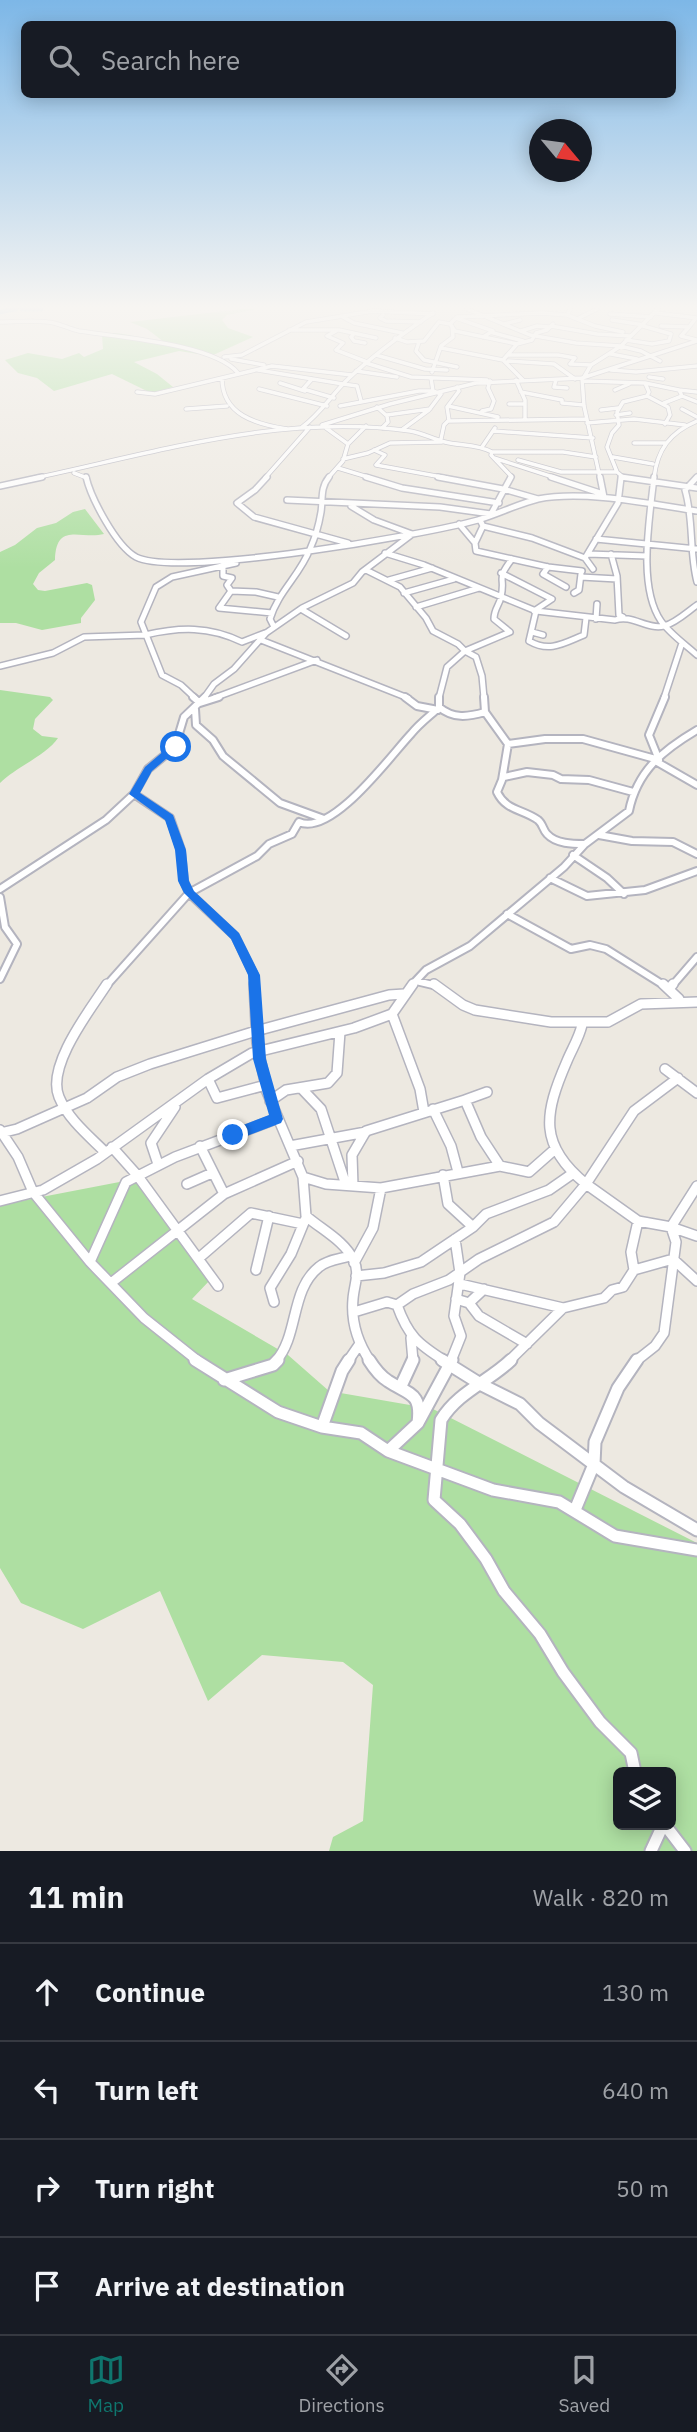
<!DOCTYPE html>
<html lang="en">
<head>
<meta charset="utf-8">
<style>
  :root { --surface:#171b24; --page:#20242c; --text:#f1f3f6; --muted:#9ea1a6; --line:#363941; --accent:#0f766e }
  body { margin:0; font-family:"IBM Plex Sans",sans-serif; background:var(--page); color:var(--text) }
  .controls { position:absolute; right:21px; bottom:21px; display:grid; overflow:hidden; border-radius:10px; box-shadow:0 4px 18px #0003 }
  .controls button { width:63px; height:63px; display:grid; place-items:center; padding:0; border:0; border-bottom:2px solid var(--line); background:var(--surface); color:var(--text); font:35px sans-serif }
  .compass { position:absolute; left:529px; top:119px; width:63px; height:63px; border-radius:50%; background:var(--surface); box-shadow:0 4px 18px #0003; rotate:119deg }
  .stop { position:absolute; width:21px; height:21px; margin:-16px; border:5px solid #1a73e8; border-radius:50%; background:#fff }
  .stop.end { background:#1a73e8; border-color:#fff; box-shadow:0 2px 7px #0008 }
  .list { margin:0; padding:0; list-style:none }
  h2 { display:flex; justify-content:space-between; align-items:center; height:91px; margin:0; padding:0 28px; font-size:30px }
  h2 small { font-size:23px; font-weight:400; color:var(--muted) }
  .list li { display:grid; grid-template-columns:46px 1fr auto; gap:21px; align-items:center; box-sizing:border-box; height:98px; padding:0 28px; border-top:2px solid var(--line) }
  .list b { display:block; font-size:26px; white-space:nowrap }
  .list em { font-size:23px; font-style:normal; color:var(--muted) }
  .icon { flex:none; width:38px; height:38px; fill:none; stroke:currentColor; stroke-width:2; stroke-linecap:round; stroke-linejoin:round }
  .map { position:relative; flex:none; width:697px; height:1851px; overflow:hidden }
  .search { position:absolute; background:var(--surface); box-shadow:0 4px 18px #0003; left:21px; right:21px; top:21px; height:77px; display:flex; align-items:center; gap:18px; box-sizing:border-box; padding:0 24px; border-radius:10px; color:var(--muted); font-size:26px }
  .sheet { height:483px; background:var(--surface) }
  nav { display:flex; justify-content:space-around; align-items:center; box-sizing:border-box; height:98px; border-top:2px solid var(--line); background:var(--surface); font-size:19px; color:var(--muted) }
  nav a { display:grid; justify-items:center; gap:4px }
  nav .on { color:var(--accent) }
  .map>svg:first-child { display:block }
  .green { fill:#aedfa2; fill-rule:evenodd }
  .lines { fill:none; stroke-linecap:round; stroke-linejoin:round }
  .river { stroke:#7dbbe6; stroke-width:4.5 }
  .minor-far4-casing { stroke:#b4b4bf; stroke-width:5 }
  .minor-far3-casing { stroke:#b4b4bf; stroke-width:8 }
  .minor-far2-casing { stroke:#b4b4bf; stroke-width:10 }
  .minor-far1-casing { stroke:#b4b4bf; stroke-width:12 }
  .minor-casing { stroke:#b4b4bf; stroke-width:15 }
  .minor-far4 { stroke:#fff; stroke-width:3.5 }
  .minor-far3 { stroke:#fff; stroke-width:5 }
  .minor-far2 { stroke:#fff; stroke-width:6 }
  .minor-far1 { stroke:#fff; stroke-width:9 }
  .minor { stroke:#fff; stroke-width:11 }
  .route { fill:#1a73e8 }
</style>
</head>
<body>
<div class="map">
<svg width="697" height="1851" viewBox="0 0 697 1851">
  <rect width="100%" height="100%" fill="#ede9e1"/>
  <path class="green" d="M242 309H257L227 315 222 320 228 328 253 337 211 356 179 351 134 362 157 374 173 387 151 393 112 374 54 391 37 378 18 373 5 360 28 353 62 359 79 353 84 357 103 349 102 335C120 328 145 342 164 342L147 329 130 322Z
    M85 509 104 534C81 540 56 521 55 560L39 573 33 584 38 590 45 591 87 583 92 585 95 600 81 618V623L42 630 16 623H0V552L15 545 37 528 56 523 73 512Z
    M0 690 50 697 53 700 35 719 33 729 42 736 58 738C47 755 16 767 0 783Z
    M135 1179 210 1280 192 1299 288 1355 329 1391 433 1409 697 1543V1851H329L333 1837 363 1821 373 1685 343 1662 262 1655 208 1701 160 1591 83 1629 21 1603 0 1568V1205ZM618 1772H671V1825H618Z"/>
  <g class="lines">
    <path class="river" d="M22 309H41
      M0 312 16 309"/>
    <g class="minor-far4-casing">
      <path id="minor-far4" d="M467 309 530 335 576 343 621 346
        M656 313 697 318
        M610 314 651 317
        M383 315 380 318 386 321 421 322
        M567 315 595 326 623 332
        M343 317 354 323 402 333
        M456 318 493 331 483 337
        M579 318 597 309
        M612 320 644 325
        M0 322C16 322 32 320 48 322 59 323 69 329 79 331 118 337 215 344 238 373
        M439 322 450 324 457 317 542 313 567 315 570 309
        M450 324 455 331 517 344
        M504 324 520 320
        M551 326 597 334 630 336
        M661 326 689 327 696 318
        M689 327 681 336 697 340
        M289 330H339L376 338
        M336 331 327 336 343 343 336 350 367 362
        M521 331 537 326 549 327
        M490 332 523 341
        M353 335 351 337 354 341 365 343
        M395 338 407 342 424 341 439 322
        M626 340 652 344 669 341 671 334 643 326
        M419 342 416 351 424 360 457 367
        M620 346 641 351 660 361
        M441 348 503 360
        M611 354 637 359
        M376 355 425 369 447 370
        M507 355H558L575 358 570 364 591 365
        M224 357 242 355 306 322 373 311 433 314
        M231 359 264 365
        M508 361 554 364 575 379
        M366 363 411 377 487 380
        M258 370 343 384
        M611 370 636 372 697 366
        M356 371 397 377
        M432 372 441 346 453 337 452 326
        M584 377 591 365 621 346 658 309
        M649 377 663 379
        M222 378C222 415 256 424 287 429
        M582 378 584 406 600 478
        M312 379 303 389 334 398
        M516 380 525 400V419
        M523 380 503 360 517 344 532 340 536 333 547 330 553 324
        M556 380 554 387 567 388
        M583 381 645 383 679 390 682 396
        M280 383 305 391
        M343 384 357 386 361 401
        M259 389 327 406
        M615 390 629 384
        M679 390 697 392
        M137 392 155 394 272 366 352 375
        M521 392 562 400V403L584 405
        M647 396 668 407 670 415 665 424
        M664 403 682 396 697 402
        M509 404H525
        M340 406 419 391H433
        M448 406 498 417
        M377 407 387 416 388 422 382 428
        M186 409 227 406
        M682 409 697 417
        M601 410 618 408
        M482 411 491 409 494 401 488 388 490 381
        M387 415 430 409
        M616 415 630 413
        M449 421 587 419
        M587 423 634 419 685 425
        M322 425 390 404 476 383 582 378 697 341
        M301 428C321 413 330 397 346 381 374 354 402 334 433 313
        M326 428 348 444
        M403 429 429 410 441 394 433 391 431 378
        M494 431 593 438
        M441 439 444 425 449 420 447 407 459 391 457 387
        M634 443H666
        M482 447 495 428
        M374 450 385 455 376 465 447 478
        M492 452H563L596 457
        M613 457 653 464
        M494 458 556 478
        M343 459 368 453 390 443 442 442
        M518 460 561 472H617L624 478
        M338 468 371 478
        M617 472 607 447 612 433 619 425 617 412 623 402 647 396 649 392 645 383
        M74 473 87 478
        M35 478C157 452 283 413 410 431 422 433 433 439 445 442 461 446 477 444 492 452L491 455 511 476 510 478
        M265 478 310 427
        M328 478 343 461 348 444 366 426
        M654 478C657 450 670 432 697 421"/>
    </g>
    <g class="minor-far3-casing">
      <path id="minor-far3" d="M86 477C91 498 116 546 136 557 177 578 424 535 478 520 498 514 518 504 538 499 585 490 650 504 697 511
        M267 477 255 490 237 503 254 517 348 543
        M366 477 402 488 499 503
        M438 477 503 489 538 499
        M551 477 603 494
        M600 477 604 497
        M621 477 697 488
        M654 477C650 517 637 586 661 621 670 634 686 645 697 655
        M697 477 685 490C694 520 689 552 697 582
        M0 486 42 477
        M287 500 440 507 491 514 511 477
        M351 506 374 520 412 534
        M459 524 475 543 476 551 548 567 582 571
        M483 526 532 538 585 558
        M596 539 697 549
        M475 543 483 526 481 522
        M385 553 424 565 536 611 615 620C632 614 647 630 664 626 676 623 687 612 697 605
        M588 554 647 556
        M611 554 617 576 619 615 623 617
        M223 566V576L232 578 227 585 231 591
        M548 567 543 574 566 587
        M593 569 585 558 618 503 621 478
        M366 570 400 587 426 618 433 631 458 644 465 651 447 667 439 698
        M501 573 552 599 534 611
        M581 577 617 579
        M389 580 432 568
        M231 591 219 608 272 613
        M231 591 256 592 278 597
        M404 593 454 579
        M574 593 579 590 581 574
        M416 607 479 588
        M301 609 346 636
        M536 611 529 641C550 653 564 643 584 635L586 618
        M596 619 597 604
        M274 627 270 619C278 592 300 575 310 549 315 538 319 524 321 512 323 499 320 488 329 477
        M532 632 543 635
        M145 635C180 627 209 626 242 642L265 633
        M261 640 408 698
        M465 651 510 632 494 619C494 609 499 606 501 597 506 576 495 581 512 559
        M465 651 476 657 482 676 484 698
        M0 666 53 653 84 637 145 635
        M195 698 181 685 162 675 141 622 156 587 172 577 236 563
        M204 698 214 684 234 669 266 633 302 608 353 583 362 572 411 535
        M214 698 317 660
        M664 698 682 643"/>
    </g>
    <g class="minor-far2-casing">
      <path id="minor-far2" d="M193 697 200 703 219 697
        M405 697 417 706 438 710
        M439 697V707C453 719 468 717 485 712L508 744 545 739H583L659 760
        M484 697 485 712
        M195 709 196 725 213 740 223 756 280 803 324 819
        M508 744 502 780 497 792C506 811 523 809 538 820 543 824 543 830 547 834 556 844 573 844 585 844
        M659 760 649 735 665 697
        M657 762 697 785
        M504 777 527 772 553 775 561 779 589 780 633 792
        M134 794 170 818 181 850 184 881 189 893 235 936 254 975V986
        M599 835 632 841 673 842 697 854
        M573 855 607 878 624 894
        M550 878 587 896 645 890 697 871
        M0 889 106 820 134 794 148 769 175 747 184 717 205 697
        M0 897 5 927 17 944 0 979
        M507 914 571 949 590 945 606 949 665 986
        M416 981 437 986
        M106 986 189 893 257 856 269 844 292 834 299 822C332 837 391 755 411 734 418 725 427 718 435 711
        M411 986 426 970 470 946 564 867 585 844 629 811C637 771 663 750 697 730
        M672 986 697 957"/>
    </g>
    <g class="minor-far1-casing">
      <path id="minor-far1" d="M254 984 257 1043 267 1092 303 1177 326 1184 381 1188 500 1166 529 1172 554 1150
        M434 984 463 1005 475 1010 551 1022H608L641 1004 697 1002
        M663 984 679 999 677 1001
        M669 989 673 984
        M392 1014 420 1089 424 1112
        M582 1025C579 1038 572 1049 567 1061 544 1114 538 1145 586 1184L634 1111 678 1078
        M665 1069 697 1093
        M208 1079 217 1098 266 1085
        M302 1089 321 1109 346 1185
        M487 1092 465 1100 481 1137 500 1166
        M270 1101 286 1090 328 1083 337 1073 340 1032
        M433 1109 451 1146 458 1172
        M0 1130 18 1157 33 1192 90 1262 144 1318 198 1361
        M1 1133 17 1129 87 1098 117 1077 150 1064 256 1031 389 995 404 994
        M200 1146 224 1194
        M290 1146 366 1132
        M112 1147 137 1175 218 1286
        M105 1152C89 1136 68 1119 59 1097 46 1066 90 1010 107 984
        M158 1164 151 1143 175 1107
        M443 1175 448 1204 473 1227
        M303 1177 306 1216C322 1230 345 1241 354 1261 360 1274 354 1285 353 1299 351 1321 358 1343 370 1361
        M187 1184 212 1173
        M353 1186 352 1155 366 1131 465 1100
        M0 1201 43 1190 97 1159 208 1079 252 1053 354 1028 392 1014 413 984
        M199 1258 251 1213 303 1224
        M90 1262 126 1182 175 1157 276 1119
        M354 1263 373 1228 381 1188
        M256 1270 269 1216
        M634 1270 631 1252 638 1221
        M356 1276 384 1273 421 1262 473 1227 486 1214 549 1190 572 1174
        M111 1283 224 1194 298 1161
        M460 1284 563 1308
        M456 1299 469 1303 484 1289
        M274 1302 270 1288 291 1254 305 1220
        M469 1303 479 1316 527 1344
        M354 1312 387 1302 397 1305
        M411 1338 413 1361
        M276 1361C299 1335 290 1290 319 1267 327 1260 340 1259 350 1256
        M348 1361 359 1345
        M445 1361C418 1344 408 1336 397 1305L413 1294 449 1280 479 1259 554 1222 586 1184 638 1221 671 1227 697 1236
        M451 1361 461 1336 454 1316 460 1273 455 1239
        M509 1361 563 1308 604 1298 612 1290 623 1287 634 1270 673 1259 697 1281
        M636 1361 655 1346 664 1333 676 1242 671 1227 697 1186"/>
    </g>
    <g class="minor-casing">
      <path id="minor" d="M195 1360 278 1412 322 1427 361 1433 388 1451 493 1490 559 1502 615 1536 697 1550
        M369 1360C374 1368 380 1376 388 1381 409 1395 422 1392 418 1423
        M442 1360 482 1385 520 1404 539 1423 624 1487 697 1530
        M511 1360C488 1382 458 1392 441 1420L434 1500 460 1524 486 1559 504 1591 540 1634 563 1672 600 1722 631 1753 635 1772
        M224 1380 273 1365 278 1360
        M401 1386 413 1360
        M322 1427 342 1371 349 1360
        M388 1451 418 1423 452 1360
        M575 1510 594 1464 595 1442 618 1388 637 1360
        M665 1825 685 1851
        M651 1851 663 1825"/>
    </g>
    <use href="#minor-far4" class="minor-far4"/>
    <use href="#minor-far3" class="minor-far3"/>
    <use href="#minor-far2" class="minor-far2"/>
    <use href="#minor-far1" class="minor-far1"/>
    <use href="#minor" class="minor"/>
  </g>
  <linearGradient id="sky" x2="0" y2="1"><stop stop-color="#7db7e7"/><stop offset="0.54" stop-color="#f7f5f2"/><stop offset="1" stop-color="#f7f5f2" stop-opacity="0"/></linearGradient>
  <rect width="697" height="568" fill="url(#sky)"/>
  <path class="route" d="M172 744 180 747 152 771 140 793 173 815 186 850 189 881 194 891 239 933 260 975 266 1059 283 1119 281 1123 233 1141 226 1135 228 1131 269 1115 253 1059 248 975 231 939 184 893 178 881 175 850 165 820 129 794 145 767Z"/>
</svg>
<div class="controls">
<button><svg class="icon" aria-label="layers" viewBox="0 0 24 24"><path d="M12 4l9 5-9 5-9-5zM3 14l9 5 9-5"/></svg></button>
</div>
<svg class="compass" viewBox="-18 -18 36 36"><path d="M0-13l5 13h-10z" fill="#e53935"/><path d="M0 13l5-13h-10z" fill="#9ea1a6"/></svg>
<div class="stop" style="left:176px;top:747px"></div>
<div class="stop end" style="left:233px;top:1135px"></div>
<div class="search"><svg class="icon" aria-label="search" viewBox="0 0 24 24"><circle cx="10" cy="10" r="6"/><path d="M15 15l6 6"/></svg>Search here</div>
</div>
<section class="sheet">
<h2>11 min<small>Walk · 820 m</small></h2>
<ul class="list">
<li><svg class="icon" aria-label="ahead" viewBox="0 0 24 24"><path d="M12 20V5M6 11l6-6 6 6"/></svg><div><b>Continue</b></div><em>130 m</em></li>
<li><svg class="icon" aria-label="left" viewBox="0 0 24 24"><path d="M17 20v-9H6M10 6l-5 5 5 5"/></svg><div><b>Turn left</b></div><em>640 m</em></li>
<li><svg class="icon" aria-label="right" viewBox="0 0 24 24"><path d="M7 20v-9h11M14 6l5 5-5 5"/></svg><div><b>Turn right</b></div><em>50 m</em></li>
<li><svg class="icon" aria-label="arrive" viewBox="0 0 24 24"><path d="M6 21V4h12l-3 4 3 4H6"/></svg><div><b>Arrive at destination</b></div></li>
</ul>
</section>
<nav>
<a class="on"><svg class="icon" aria-label="map" viewBox="0 0 24 24"><path d="M3 6l6-2 6 2 6-2v14l-6 2-6-2-6 2zM9 4v14M15 6v14"/></svg>Map</a>
<a><svg class="icon" aria-label="directions" viewBox="0 0 24 24"><path d="M12 3l9 9-9 9-9-9zM9 14v-3h6M13 9l2 2-2 2"/></svg>Directions</a>
<a><svg class="icon" aria-label="saved" viewBox="0 0 24 24"><path d="M7 4h10v16l-5-4-5 4z"/></svg>Saved</a>
</nav>
</body>
</html>
